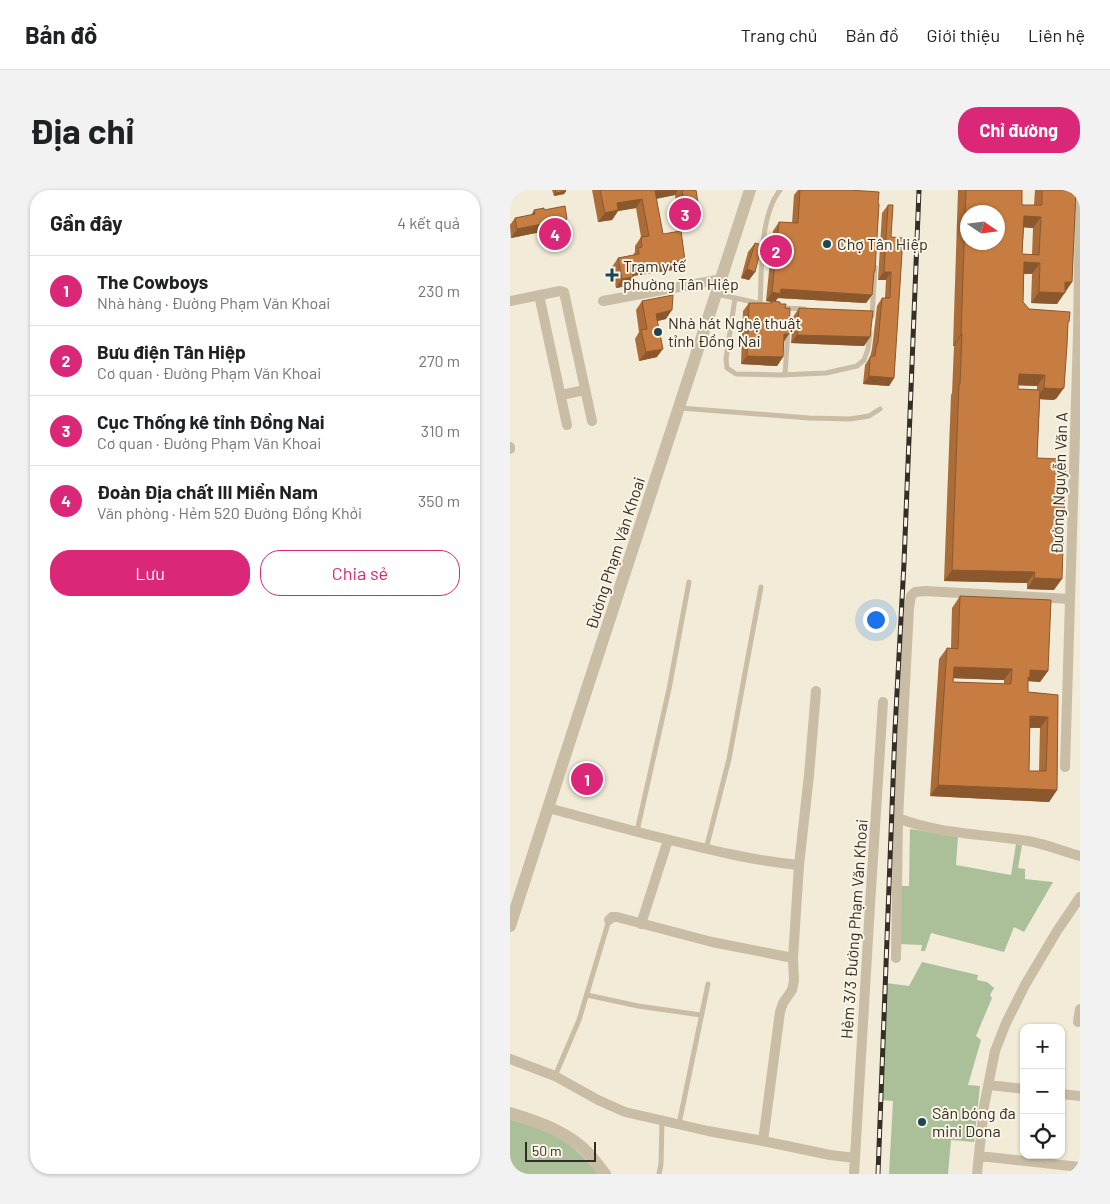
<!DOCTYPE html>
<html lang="vi">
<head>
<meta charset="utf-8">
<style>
  :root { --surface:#fff; --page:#f2f2f2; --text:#202124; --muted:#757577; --line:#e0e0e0; --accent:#db2777 }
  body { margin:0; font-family:Barlow,sans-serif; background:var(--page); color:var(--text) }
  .controls { position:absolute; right:15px; bottom:15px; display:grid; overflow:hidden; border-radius:10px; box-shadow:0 1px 4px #0004 }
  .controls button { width:45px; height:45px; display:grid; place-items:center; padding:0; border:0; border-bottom:1px solid var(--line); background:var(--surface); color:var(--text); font:25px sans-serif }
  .compass { position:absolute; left:450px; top:15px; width:45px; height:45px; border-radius:50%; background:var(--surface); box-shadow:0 1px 4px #0004; rotate:103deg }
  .scale { position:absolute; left:15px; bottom:12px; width:71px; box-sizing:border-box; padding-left:5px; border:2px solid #352e26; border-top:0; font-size:14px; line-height:18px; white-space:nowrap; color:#352e26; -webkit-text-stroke:4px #f9f4e5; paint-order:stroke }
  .you { position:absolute; left:365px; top:429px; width:18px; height:18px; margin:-12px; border:4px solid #fff; border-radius:50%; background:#1a73e8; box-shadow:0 0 0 8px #1a73e833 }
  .badge { display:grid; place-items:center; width:32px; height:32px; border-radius:50%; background:var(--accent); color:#fff; font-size:16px; font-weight:700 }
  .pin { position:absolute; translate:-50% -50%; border:2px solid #fff; box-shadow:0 1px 5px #0006 }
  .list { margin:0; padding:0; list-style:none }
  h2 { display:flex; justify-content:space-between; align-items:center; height:65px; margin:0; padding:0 20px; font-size:21px }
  h2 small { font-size:16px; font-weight:400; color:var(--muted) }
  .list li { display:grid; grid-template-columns:32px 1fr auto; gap:15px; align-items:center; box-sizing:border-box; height:70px; padding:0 20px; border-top:1px solid var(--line) }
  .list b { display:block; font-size:19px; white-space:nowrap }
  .list p { margin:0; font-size:16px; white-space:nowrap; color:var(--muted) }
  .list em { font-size:16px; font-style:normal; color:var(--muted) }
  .actions { display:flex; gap:10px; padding:15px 20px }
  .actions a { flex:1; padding:11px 0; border:1px solid var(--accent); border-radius:20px; text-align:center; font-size:18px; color:var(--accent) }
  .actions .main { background:var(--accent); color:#fff }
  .icon { flex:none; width:28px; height:28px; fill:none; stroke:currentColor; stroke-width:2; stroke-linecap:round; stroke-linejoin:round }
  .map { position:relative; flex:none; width:570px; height:984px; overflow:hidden; border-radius:20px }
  header { display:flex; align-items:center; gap:30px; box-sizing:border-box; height:70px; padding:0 25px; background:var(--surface); border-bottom:1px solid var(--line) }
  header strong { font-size:24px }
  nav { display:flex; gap:28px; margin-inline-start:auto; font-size:18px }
  .intro { display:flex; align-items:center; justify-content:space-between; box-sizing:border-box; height:120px; padding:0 30px }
  h1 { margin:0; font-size:35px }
  .button { padding:12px 22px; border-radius:20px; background:var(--accent); color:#fff; font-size:18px; font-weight:700 }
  main { display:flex; gap:30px; padding:0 30px }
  aside { flex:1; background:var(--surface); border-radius:20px; box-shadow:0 1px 4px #0004 }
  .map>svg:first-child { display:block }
  .green { fill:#abc099 }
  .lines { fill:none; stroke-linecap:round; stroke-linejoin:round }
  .service { stroke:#c9bda5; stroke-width:5 }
  .minor { stroke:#c9bda5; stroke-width:10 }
  .tertiary { stroke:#c9bda5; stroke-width:12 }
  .rail-casing { stroke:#352e26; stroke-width:5 }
  .rail { stroke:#f9f4e5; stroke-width:3; stroke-dasharray:9; stroke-linecap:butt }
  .wall { fill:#ab6c38; fill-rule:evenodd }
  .shaded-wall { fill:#8b582e }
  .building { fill:#c77d41; stroke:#8b582e; fill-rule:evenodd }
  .poi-dot { fill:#1c4656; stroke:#f9f4e5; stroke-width:2 }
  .labels { text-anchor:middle; stroke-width:4; stroke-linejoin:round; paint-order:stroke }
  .poi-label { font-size:16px; fill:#352e26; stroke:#f9f4e5; text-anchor:start }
  .street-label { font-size:16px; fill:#352e26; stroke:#f9f4e5 }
</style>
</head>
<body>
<header>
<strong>Bản đồ</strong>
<nav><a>Trang chủ</a><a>Bản đồ</a><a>Giới thiệu</a><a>Liên hệ</a></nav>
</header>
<div class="intro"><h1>Địa chỉ</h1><a class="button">Chỉ đường</a></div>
<main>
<aside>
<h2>Gần đây<small>4 kết quả</small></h2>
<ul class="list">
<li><span class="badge">1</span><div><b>The Cowboys</b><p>Nhà hàng · Đường Phạm Văn Khoai</p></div><em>230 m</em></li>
<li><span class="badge">2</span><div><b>Bưu điện Tân Hiệp</b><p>Cơ quan · Đường Phạm Văn Khoai</p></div><em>270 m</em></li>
<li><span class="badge">3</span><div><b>Cục Thống kê tỉnh Đồng Nai</b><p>Cơ quan · Đường Phạm Văn Khoai</p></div><em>310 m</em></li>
<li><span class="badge">4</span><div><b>Đoàn Địa chất III Miền Nam</b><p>Văn phòng · Hẻm 520 Đường Đồng Khởi</p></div><em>350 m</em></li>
</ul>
<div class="actions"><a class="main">Lưu</a><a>Chia sẻ</a></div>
</aside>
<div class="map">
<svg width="570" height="984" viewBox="0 0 570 984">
  <rect width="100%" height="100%" fill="#f1ebd8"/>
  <path class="green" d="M400 639 448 646 446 675 501 685 506 654 512 655 508 678 515 679V689L543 692 514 742 504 737 494 762 421 743 415 761H411L412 755 389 754 390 696H399Z
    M412 772 468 785 467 790 477 792 484 798 480 805 482 808 466 846 471 850 458 895 470 896 464 952 441 950 438 984H379L383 911 371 910 376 793 399 796Z
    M0 929C13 934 28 937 41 943 60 952 75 968 88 984H0Z"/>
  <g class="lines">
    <path class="service" d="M207 104 252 114
      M225 108 216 169 217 178 226 184 271 185 316 183 347 176 354 170 358 159 360 142
      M250 114C252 80 249 27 270 0
      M276 118 295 119
      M362 126 365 77
      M275 185 278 139
      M170 218 299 228 340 229 359 226 370 219
      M127 641 159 499 179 392
      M196 659 219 569 251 397
      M77 805 128 816 191 825
      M45 886 69 830 99 730
      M169 934 198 794
      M149 984 151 974 152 931"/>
    <path class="minor" d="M29 105 57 235
      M0 111 50 101 54 102 82 231
      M93 111 212 89
      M51 205 75 200
      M0 257V259
      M560 409 415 401 405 402 401 406 399 418 388 628C427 644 475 644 518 651 535 654 553 661 570 666
      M555 577 568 144 570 10
      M38 618C80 629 122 641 164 651 205 661 246 671 289 675
      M99 730 102 727H107L202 752 283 768
      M131 734 158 650
      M386 768 388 628
      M568 832 570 819
      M0 869 45 886 88 910 115 922 198 941 253 951 320 965 345 968
      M479 895 514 899
      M551 904 570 906
      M253 951 270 822 273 813 282 800 284 791 283 768 289 675 299 585 306 501
      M469 966 570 977
      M344 984 360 715 373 512
      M467 984 474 916 485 861 496 833 515 795 547 741 570 707"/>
    <path class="tertiary" d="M0 736 50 581 240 0
      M0 923C29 932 59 942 80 965 85 971 90 978 95 984"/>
    <g class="rail-casing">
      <path id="rail" d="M368 984 385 540 394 373 409 0"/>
    </g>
    <use href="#rail" class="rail"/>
  </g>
  <path class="wall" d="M42 0H55L56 1 54 4 44 6Z
    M82 0H186L183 29 169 31 165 5 146 9 153 44 169 79 123 86V87L117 96 106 98 102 77 108 68 123 65 125 62V56L131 47 126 18 108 21 102 30 88 32Z
    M288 0H339L365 81 364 84 362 105 356 113 268 108 265 111 274 151 273 167 267 176 231 174 233 121 239 113H260L261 112 256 111 263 41 269 32 282 33 284 5Z
    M448 0H512V15H524L525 0H566L562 92 547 114 521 113 522 84H514L513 112 519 119 558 134 546 209H545L544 210 530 209 527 268 548 269 549 267 544 400 517 399V393L434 391 441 205 442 203 444 156H443ZM514 37 523 38 522 65 512 64ZM508 195 527 196V200L508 199Z
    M378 15 381 47 384 188 379 196 353 194 355 175 360 167 362 159 367 116 372 108H375L376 90H368L372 23Z
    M24 20H34L57 29 51 38 1 48 0 35 5 28 21 25Z
    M245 53V82L239 90 231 88 238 62Z
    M132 111 156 129 147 131V167L129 171 125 149 129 142 126 120Z
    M289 118 360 147 354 156 281 153 283 127Z
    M450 406 538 481 530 492 518 491V502L548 505 547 600 539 612 420 606 429 469 437 458H441L442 418ZM443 488 494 490V494L443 492ZM520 538H530L529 581H519Z"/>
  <path class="shaded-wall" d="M0 0H13L0 3Z
    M150 0H168L165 5 139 10 145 1Z
    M56 1 54 4 44 6 46 3Z
    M132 9 126 18 108 21 102 30 88 32 95 23 107 13Z
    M189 20 183 29 169 31 175 22Z
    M514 26 531 27 523 38 507 37Z
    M57 29 51 38 1 48 7 39Z
    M175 70 169 79 115 87 122 78Z
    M514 72 530 73 522 84 506 83Z
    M237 79 245 82 239 90 231 88Z
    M374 82H381L376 90H368Z
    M123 87 117 96 106 98 112 89Z
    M555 92H562L547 114 521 113 529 102Z
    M271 99 362 105 356 113 268 108 265 112 256 111 262 102Z
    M162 120 156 129 140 133 146 124Z
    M274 144H279L273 153Z
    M451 144H452L444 156H443Z
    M287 145 360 147 354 156 281 153Z
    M153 159 147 167 129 171 136 162Z
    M237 166 273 167 267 176 231 174Z
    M509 184 535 185 527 196 501 195Z
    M359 186 384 188 379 196 353 194Z
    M534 198H554L546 209H545L544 210 526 209Z
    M442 380 525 382 517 393 434 391Z
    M524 388 552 389 544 400 517 399Z
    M444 477 502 479 494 490 436 488Z
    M520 480 538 481 530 492 517 491Z
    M520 526 538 527 530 538 512 537Z
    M428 595 547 600 539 612 420 606Z"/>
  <path class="building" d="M45 0H55L56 1 46 3Z
    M90 0H150L145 1 153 44 171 41 175 70 122 78 123 87 112 89 108 68 129 64 128 58 132 57 131 47 139 46 132 9 107 13 108 20 95 23Z
    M172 0H186L189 20 175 22Z
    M290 0H339L369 2 368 13 369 14 365 81H364L362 105 271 99 270 104 262 102 269 32 288 33Z
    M456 0H512V15H532V0H566L562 92H555V103L529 102 530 73 514 72 513 112 519 119 560 122 559 132H558L557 155 554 198H552V199L534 198 535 185 509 184 508 199 530 200 527 268 549 269V267H556L552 389 524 388 525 382 442 380 449 194H450L452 144H451ZM458 22H488V52H458ZM514 26 531 27 529 65 512 64Z
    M378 15H383L381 47 393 48 384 188 359 186 360 167 362 166H365L366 158 368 152 372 108H380L381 82H374Z
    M55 16 57 29 7 39 5 28 25 24 24 20 34 18V20Z
    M245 53 252 55 245 82 237 79Z
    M163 105 162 120 146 124 153 159 136 162 131 140 137 139 132 111Z
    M262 111 270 112V114H276L275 118H280L279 144H274L273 167 237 166 239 113H262Z
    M289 118 363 121 360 147 287 145Z
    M450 406 541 410 538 481 520 480V488L518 487V502L548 505 547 600 428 595 437 458 448 459ZM444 477 502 479 501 494 443 492ZM520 526 538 527 536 581H519Z"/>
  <g class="poi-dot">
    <circle cx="317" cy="54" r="5"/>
    <path d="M99.5 77.5h5v5h5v5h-5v5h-5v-5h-5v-5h5z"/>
    <circle cx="148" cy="142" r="5"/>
    <circle cx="412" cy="932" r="5"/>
  </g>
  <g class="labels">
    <g class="poi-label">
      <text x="327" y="60">Chợ Tân Hiệp</text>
      <text x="113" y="82">Trạm y tế<tspan x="113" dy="18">phường Tân Hiệp</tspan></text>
      <text x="158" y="139">Nhà hát Nghệ thuật<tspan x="158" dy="18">tỉnh Đồng Nai</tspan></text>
      <text x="422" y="929">Sân bóng đa<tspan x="422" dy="18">mini Dona</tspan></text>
    </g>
    <g class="street-label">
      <text transform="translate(549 293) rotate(-88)" y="6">Đường Nguyễn Văn A</text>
      <text transform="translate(105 363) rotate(-72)" y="6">Đường Phạm Văn Khoai</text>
      <text transform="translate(344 739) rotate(-86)" y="6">Hẻm 3/3 Đường Phạm Văn Khoai</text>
    </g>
  </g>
</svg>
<div class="controls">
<button>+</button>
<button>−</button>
<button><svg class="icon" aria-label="locate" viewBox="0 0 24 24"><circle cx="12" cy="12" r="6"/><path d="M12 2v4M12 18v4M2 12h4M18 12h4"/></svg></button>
</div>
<svg class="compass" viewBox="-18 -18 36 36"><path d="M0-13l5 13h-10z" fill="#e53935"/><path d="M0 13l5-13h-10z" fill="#757577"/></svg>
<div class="scale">50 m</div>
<div class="you"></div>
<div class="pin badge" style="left:77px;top:589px">1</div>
<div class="pin badge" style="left:266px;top:61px">2</div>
<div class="pin badge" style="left:175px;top:24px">3</div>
<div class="pin badge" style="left:45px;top:44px">4</div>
</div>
</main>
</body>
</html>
